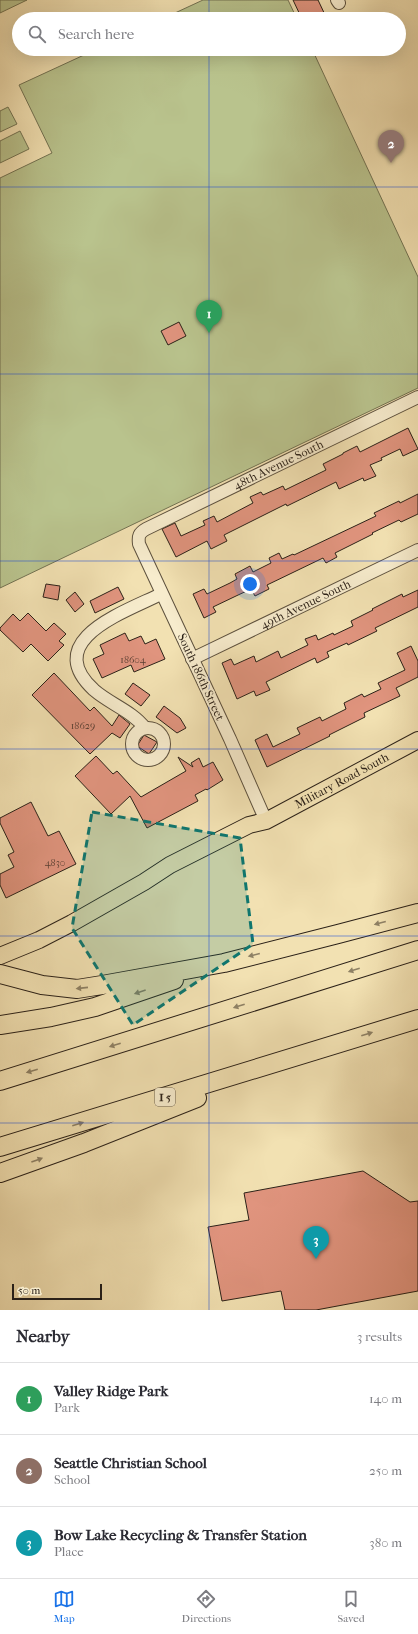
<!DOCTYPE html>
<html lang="en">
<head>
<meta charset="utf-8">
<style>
  :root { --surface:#fff; --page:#f2f2f3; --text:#2b2b33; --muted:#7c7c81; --line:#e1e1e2; --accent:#1a73e8 }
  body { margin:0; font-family:"IM FELL French Canon",serif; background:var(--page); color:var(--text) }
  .scale { position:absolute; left:12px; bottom:10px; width:90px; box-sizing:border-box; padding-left:4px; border:2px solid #2b2118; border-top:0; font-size:11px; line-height:14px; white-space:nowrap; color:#2b2118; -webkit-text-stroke:3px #f7eccd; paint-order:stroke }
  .you { position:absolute; left:250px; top:584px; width:14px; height:14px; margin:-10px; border:3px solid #fff; border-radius:50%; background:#1a73e8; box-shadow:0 0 0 6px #1a73e833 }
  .badge { display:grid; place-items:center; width:26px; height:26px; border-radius:50%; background:var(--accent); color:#fff; font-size:13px; font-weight:700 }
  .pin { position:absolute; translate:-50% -33px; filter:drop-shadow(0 1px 2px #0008) }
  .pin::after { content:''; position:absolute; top:21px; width:14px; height:12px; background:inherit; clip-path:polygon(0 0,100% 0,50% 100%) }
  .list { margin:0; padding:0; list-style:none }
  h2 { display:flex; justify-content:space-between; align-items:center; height:52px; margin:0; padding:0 16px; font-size:17px }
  h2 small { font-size:13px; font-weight:400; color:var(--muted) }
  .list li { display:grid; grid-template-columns:26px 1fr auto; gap:12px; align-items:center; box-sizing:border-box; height:72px; padding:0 16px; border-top:1px solid var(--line) }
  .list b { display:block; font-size:15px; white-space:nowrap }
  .list p { margin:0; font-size:13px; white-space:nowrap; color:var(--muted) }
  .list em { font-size:13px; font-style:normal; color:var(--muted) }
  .icon { flex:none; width:22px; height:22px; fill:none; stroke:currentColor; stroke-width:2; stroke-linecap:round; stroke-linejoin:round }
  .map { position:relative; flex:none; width:418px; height:1310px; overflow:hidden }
  .search { position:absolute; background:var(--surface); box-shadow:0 4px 16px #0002; left:12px; right:12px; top:12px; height:44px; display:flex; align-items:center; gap:10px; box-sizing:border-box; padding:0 14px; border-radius:22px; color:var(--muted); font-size:15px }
  .sheet { height:268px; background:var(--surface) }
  nav { display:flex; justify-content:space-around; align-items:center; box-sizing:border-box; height:56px; border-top:1px solid var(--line); background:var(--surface); font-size:11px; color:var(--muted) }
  nav a { display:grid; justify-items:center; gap:2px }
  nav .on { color:var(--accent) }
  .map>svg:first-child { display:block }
  .green { fill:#b9c38d; stroke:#727252 }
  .building { fill:#e0947e; stroke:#2b2118 }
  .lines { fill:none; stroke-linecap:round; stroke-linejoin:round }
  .minor-casing { stroke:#5d513e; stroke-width:14 }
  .major-casing { stroke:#2b2118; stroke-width:18 }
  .highway-casing { stroke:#2b2118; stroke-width:20 }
  .minor { stroke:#f7eccd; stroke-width:12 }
  .major { stroke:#f2e1b2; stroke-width:16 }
  .highway { stroke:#f2e1b2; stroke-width:18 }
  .oneway { fill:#8e8165 }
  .marked { fill:#0f766e; fill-opacity:0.2; stroke:#0f766e; stroke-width:3; stroke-dasharray:8 5; stroke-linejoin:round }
  .grid { fill:none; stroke:#1d4ed8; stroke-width:1; stroke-opacity:0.55 }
  .labels { text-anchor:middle; stroke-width:3.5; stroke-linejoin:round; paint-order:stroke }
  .number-label { font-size:10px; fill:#583e32 }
  .shield { fill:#f7eccd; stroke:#685e4e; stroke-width:1 }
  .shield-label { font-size:11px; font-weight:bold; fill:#2b2118 }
  .street-label { font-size:12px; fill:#2b2118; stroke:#f7eccd }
</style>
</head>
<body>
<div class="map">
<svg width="418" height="1310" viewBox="0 0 418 1310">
  <rect width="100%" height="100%" fill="#f2e1b2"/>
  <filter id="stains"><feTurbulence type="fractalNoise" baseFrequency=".005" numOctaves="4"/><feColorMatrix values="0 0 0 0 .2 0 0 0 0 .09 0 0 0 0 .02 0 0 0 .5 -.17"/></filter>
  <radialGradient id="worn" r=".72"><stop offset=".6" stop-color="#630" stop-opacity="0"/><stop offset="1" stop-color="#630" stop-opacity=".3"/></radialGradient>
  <path class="green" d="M0 0H27L0 13Z
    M203 0H288L297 19H162Z
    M97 49H312L418 277V388L0 588V178L52 153 19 85Z
    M8 107 17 124 0 132V111Z
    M20 131 29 149 0 163V141Z"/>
  <path class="building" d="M293 0H318L327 19H302Z
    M179 322 186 336 168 345 161 331Z
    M408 428 418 449 403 456 400 449 381 458 382 460 370 465 376 476 364 481 363 478 339 489 336 482 287 506 286 504 224 535 227 541 211 549 207 541 176 557 162 529 175 523 181 536 205 525 203 521 214 516 217 522 253 503 250 497 261 492 263 495 283 486 285 490 326 470 323 464 343 454V453L357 446 360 452Z
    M418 494V514L401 522 399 520 372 533 373 534 335 553 337 557 326 563 323 558 267 585 269 589 255 596 251 589 236 596 213 607 216 612 204 618 193 594 204 589 207 594 230 583 237 579 235 574 250 566 253 572 271 563 269 558 279 553 282 559 293 554 294 555 376 516 374 513 399 501 400 503Z
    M46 584 60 586 58 600 43 597Z
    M118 587 124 599 95 613 90 601Z
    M418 590V607L375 628 377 631 348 645 347 643 327 652 329 657 317 663 315 658 266 682 270 690 256 696 254 691 237 699 222 663 231 659 234 665 254 656 256 662 278 651 281 658 308 645 305 639 316 635 318 640 333 633 334 635 353 626 351 621 373 610 372 609 402 594 403 597Z
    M75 592 84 604 75 612 66 600Z
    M28 613 46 631 54 623 66 634 59 641 64 645 48 661 31 644 23 652 0 630V628L13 614 20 621Z
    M125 633 129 641 141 636 145 644 156 639 165 659 134 672 131 665 102 678 93 659 104 654 100 645Z
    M411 646 418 661V677L396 688 400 696 364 713 365 717 329 735 330 736 267 767 255 740 267 734 273 747 300 734 297 728 320 717 322 721 346 709 344 703 362 694 364 697 381 689 378 683 405 670 397 653Z
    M54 673 90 711 94 707 112 726 119 715 130 724 120 738 112 733 90 754 32 695Z
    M133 683 150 695 141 706 125 694Z
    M164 706 180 718 186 728 177 733 156 717Z
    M144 735 157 742 149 754 137 746Z
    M96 756 113 774 117 771 141 797 186 771 178 757 193 767 191 763 199 758 203 767 213 762 223 780 207 790 206 789 195 795 198 801 147 828 130 796 111 814 75 776Z
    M31 802 48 836 59 831 76 864 6 898 0 885V874L14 867 8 855 14 852 0 823V818Z
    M363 1171 410 1202 418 1201V1291L316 1310H285L281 1291 222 1301 208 1227 249 1220 244 1193Z"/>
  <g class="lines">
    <g class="minor-casing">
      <g id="minor">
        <path d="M337 0 339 3"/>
        <path id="s1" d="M192 659 418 550"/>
        <path d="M145 728C132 711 110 704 94 690 40 640 125 612 161 594"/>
        <circle cx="148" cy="744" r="16"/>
        <path id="s2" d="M266 821 230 739 139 544C138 536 139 533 146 529L418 397"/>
      </g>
    </g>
    <g class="major-casing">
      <g id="major">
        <path id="s3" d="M0 956 39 940 72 923 144 882 170 865 249 825 266 821 418 740"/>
      </g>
    </g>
    <g class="highway-casing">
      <path id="highway" d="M0 974 42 985 77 989 102 985 224 963 338 934 418 913
        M0 1025 51 1017 95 1007 174 980
        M0 1081 418 950
        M0 1147 418 1019
        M0 1173 84 1143 197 1098"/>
    </g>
    <use href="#minor" class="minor"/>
    <use href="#major" class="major"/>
    <use href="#highway" class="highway"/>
  </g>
  <defs><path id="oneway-solid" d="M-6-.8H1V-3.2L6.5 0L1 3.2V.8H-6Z"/></defs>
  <g class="oneway">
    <use href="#oneway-solid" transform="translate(380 923) rotate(165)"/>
    <use href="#oneway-solid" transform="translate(254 955) rotate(166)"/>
    <use href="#oneway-solid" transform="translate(354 970) rotate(163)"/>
    <use href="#oneway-solid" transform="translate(82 988) rotate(174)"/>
    <use href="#oneway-solid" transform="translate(140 992) rotate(161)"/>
    <use href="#oneway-solid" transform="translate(239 1006) rotate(162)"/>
    <use href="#oneway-solid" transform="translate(367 1034) rotate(-17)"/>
    <use href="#oneway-solid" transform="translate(115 1045) rotate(162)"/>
    <use href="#oneway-solid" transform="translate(32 1071) rotate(164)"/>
    <use href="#oneway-solid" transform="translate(78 1124) rotate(-17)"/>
    <use href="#oneway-solid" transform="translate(37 1160) rotate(-20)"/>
  </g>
  <path class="marked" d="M92 812 240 838 253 944 133 1025 72 928Z"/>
  <path class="grid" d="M209 0V19M209 49V1310M0 187H418M0 374H418M0 561H418M0 749H418M0 936H418M0 1123H418"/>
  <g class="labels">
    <g class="number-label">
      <text x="133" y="663">18604</text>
      <text x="83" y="729">18629</text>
      <text x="55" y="866">4830</text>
    </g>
    <rect class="shield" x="155" y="1088" width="20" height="18" rx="3"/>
    <g class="shield-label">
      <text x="165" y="1101">I 5</text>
    </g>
    <g class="street-label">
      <text dy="4" stroke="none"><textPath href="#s2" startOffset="470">48th Avenue South</textPath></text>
      <text dy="4" stroke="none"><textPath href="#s1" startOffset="126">49th Avenue South</textPath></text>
      <text transform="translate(201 677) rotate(65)" y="4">South 186th Street</text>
      <text dy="4" stroke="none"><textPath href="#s3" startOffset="385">Military Road South</textPath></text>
    </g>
  </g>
  <rect width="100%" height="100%" filter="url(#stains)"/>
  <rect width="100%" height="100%" fill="url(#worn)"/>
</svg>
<div class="scale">50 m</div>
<div class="you"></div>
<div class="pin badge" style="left:209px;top:333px;background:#2e9e5b">1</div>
<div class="pin badge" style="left:391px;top:163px;background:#8d6e63">2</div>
<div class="pin badge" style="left:316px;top:1259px;background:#0f9aa8">3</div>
<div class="search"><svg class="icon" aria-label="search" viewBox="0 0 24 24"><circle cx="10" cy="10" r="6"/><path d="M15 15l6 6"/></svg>Search here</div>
</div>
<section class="sheet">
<h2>Nearby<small>3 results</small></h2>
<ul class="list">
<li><span class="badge" style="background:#2e9e5b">1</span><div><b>Valley Ridge Park</b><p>Park</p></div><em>140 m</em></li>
<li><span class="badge" style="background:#8d6e63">2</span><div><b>Seattle Christian School</b><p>School</p></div><em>250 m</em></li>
<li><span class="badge" style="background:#0f9aa8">3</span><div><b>Bow Lake Recycling &amp; Transfer Station</b><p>Place</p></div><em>380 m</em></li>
</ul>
</section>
<nav>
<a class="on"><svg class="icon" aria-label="map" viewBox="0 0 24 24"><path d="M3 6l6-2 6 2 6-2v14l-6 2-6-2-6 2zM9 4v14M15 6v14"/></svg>Map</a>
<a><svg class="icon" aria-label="directions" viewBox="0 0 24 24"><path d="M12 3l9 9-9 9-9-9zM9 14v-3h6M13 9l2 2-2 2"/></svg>Directions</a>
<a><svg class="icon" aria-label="saved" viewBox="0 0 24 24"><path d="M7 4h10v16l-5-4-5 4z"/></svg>Saved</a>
</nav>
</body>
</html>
